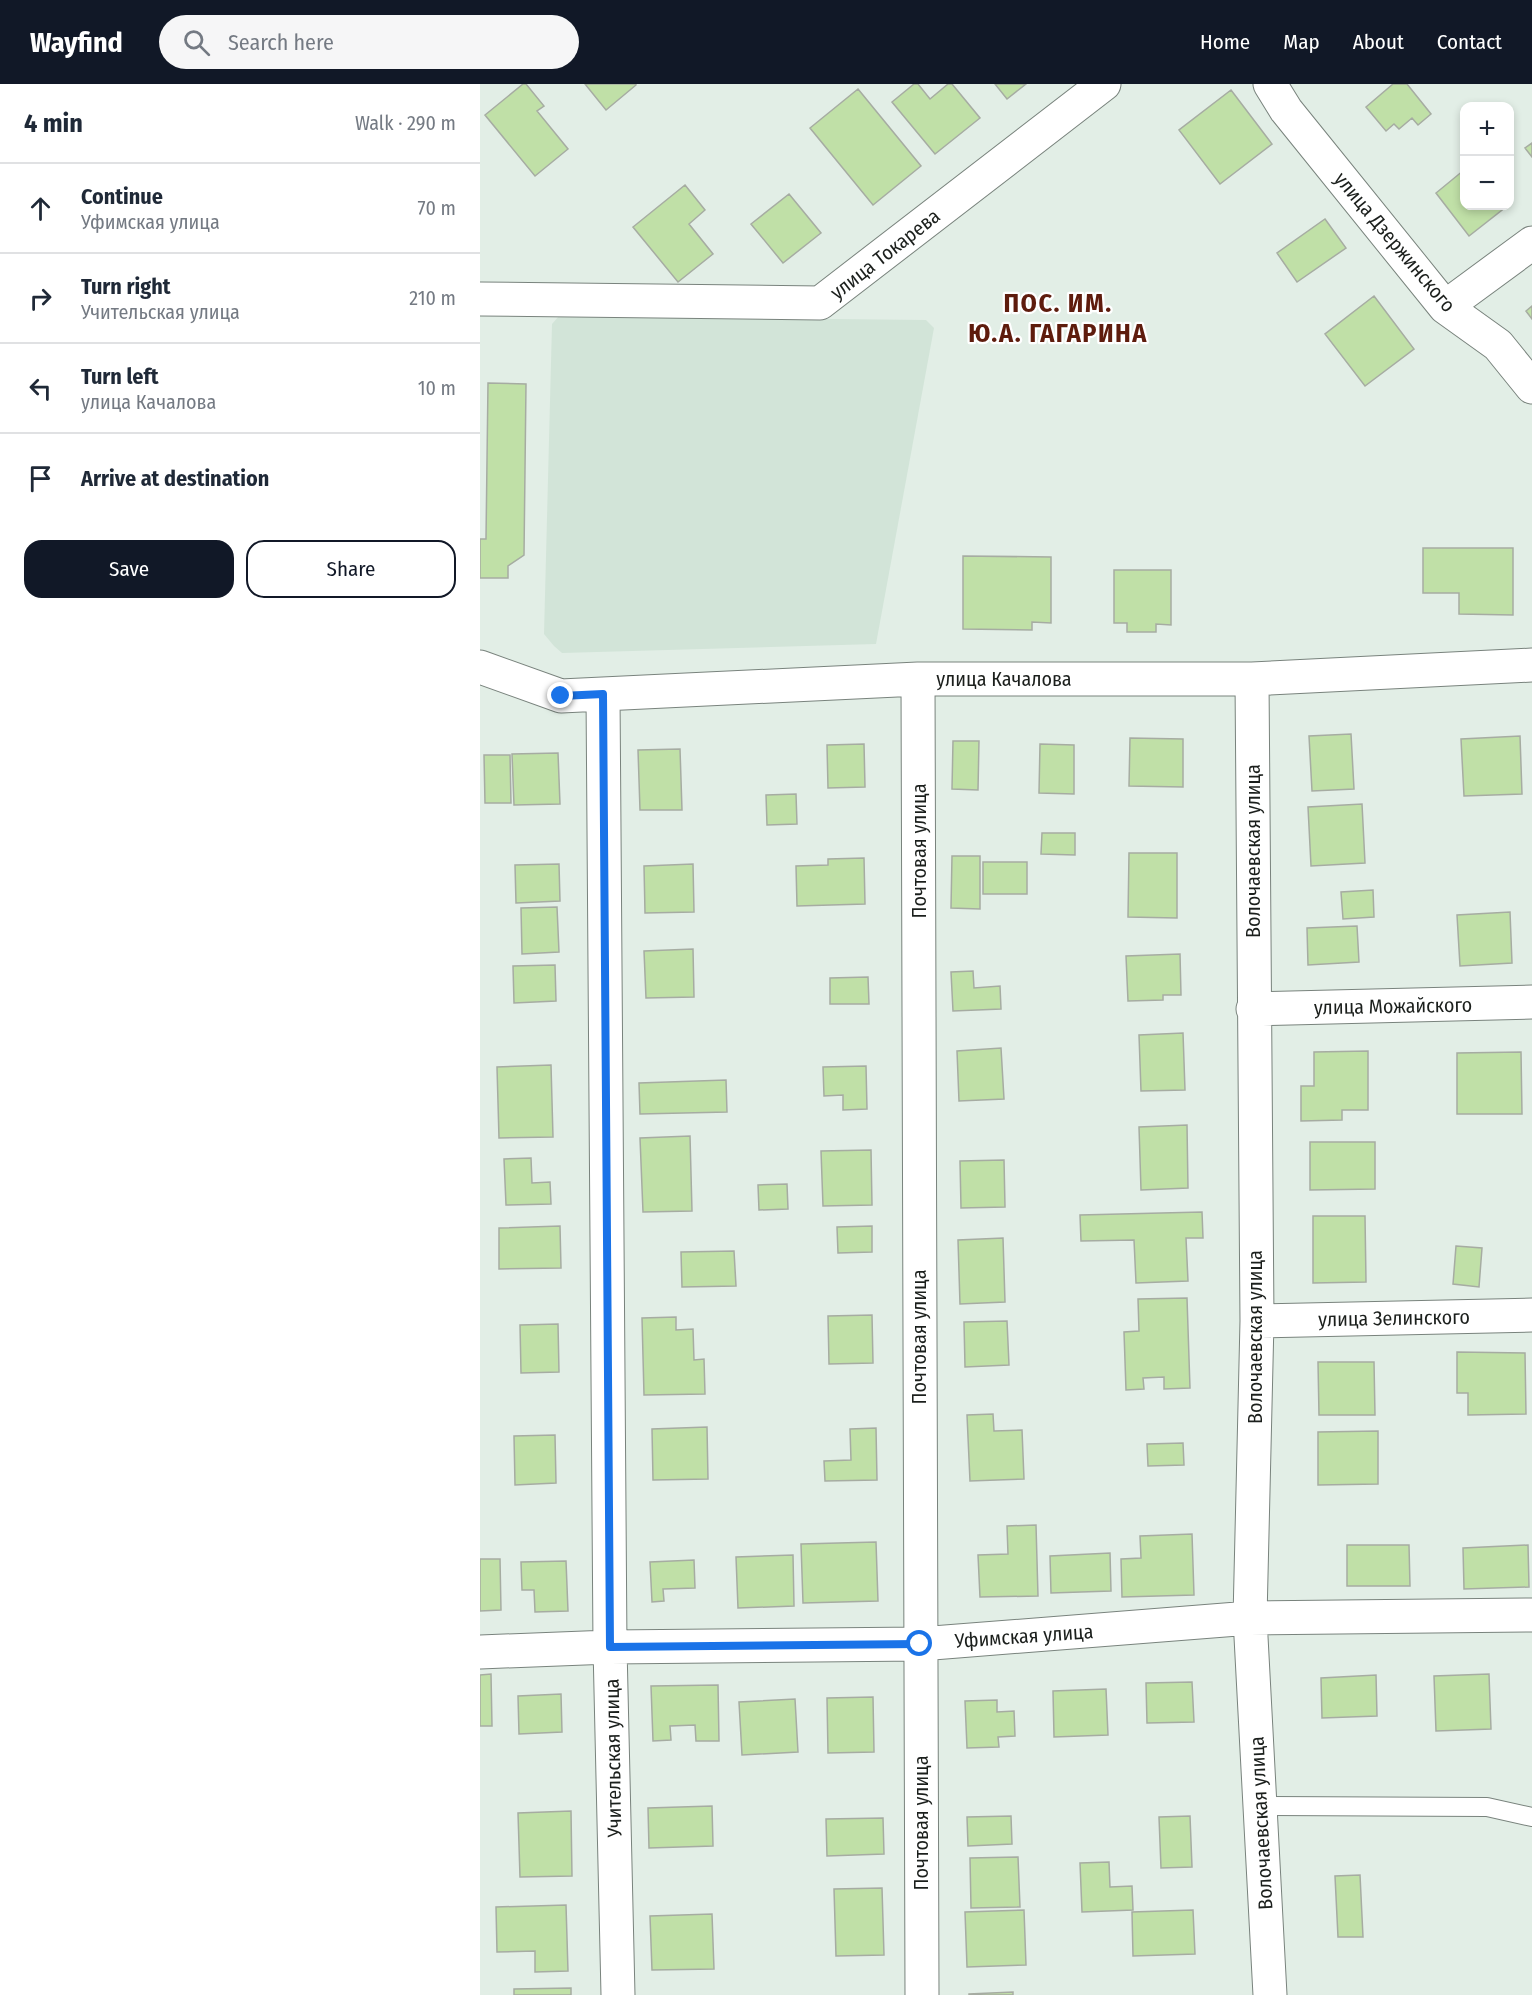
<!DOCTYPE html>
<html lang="en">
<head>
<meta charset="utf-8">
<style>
  :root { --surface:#fff; --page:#f6f6f7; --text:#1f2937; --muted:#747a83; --line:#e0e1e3; --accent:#111827 }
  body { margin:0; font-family:"Fira Sans Condensed",sans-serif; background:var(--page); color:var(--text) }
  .controls { position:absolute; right:18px; top:18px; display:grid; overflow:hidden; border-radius:12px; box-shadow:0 3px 9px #0003 }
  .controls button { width:54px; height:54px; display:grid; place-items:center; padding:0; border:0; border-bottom:2px solid var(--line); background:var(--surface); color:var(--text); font:30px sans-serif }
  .stop { position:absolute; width:18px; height:18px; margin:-14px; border:4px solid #1a73e8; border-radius:50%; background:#fff }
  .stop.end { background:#1a73e8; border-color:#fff; box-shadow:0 2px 6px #0008 }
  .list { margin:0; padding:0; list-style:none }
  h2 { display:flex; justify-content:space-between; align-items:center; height:78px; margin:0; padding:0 24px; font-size:26px }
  h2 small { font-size:20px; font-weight:400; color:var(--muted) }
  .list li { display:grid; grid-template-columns:39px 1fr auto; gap:18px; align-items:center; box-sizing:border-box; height:90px; padding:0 24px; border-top:2px solid var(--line) }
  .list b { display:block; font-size:22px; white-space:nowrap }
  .list p { margin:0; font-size:20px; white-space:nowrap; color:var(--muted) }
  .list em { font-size:20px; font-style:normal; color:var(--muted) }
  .actions { display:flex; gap:12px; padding:18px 24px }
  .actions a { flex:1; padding:14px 0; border:2px solid var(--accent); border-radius:18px; text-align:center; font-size:21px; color:var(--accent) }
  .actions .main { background:var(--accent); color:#fff }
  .icon { flex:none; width:33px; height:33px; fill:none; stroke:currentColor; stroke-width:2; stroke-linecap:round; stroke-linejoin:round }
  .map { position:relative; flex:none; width:1052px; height:1911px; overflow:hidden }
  header { display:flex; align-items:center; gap:36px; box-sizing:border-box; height:84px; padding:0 30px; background:var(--accent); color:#fff }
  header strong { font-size:28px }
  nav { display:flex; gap:33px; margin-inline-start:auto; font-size:21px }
  .search { width:420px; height:54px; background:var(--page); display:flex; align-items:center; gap:15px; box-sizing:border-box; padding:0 21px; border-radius:33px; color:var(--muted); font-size:22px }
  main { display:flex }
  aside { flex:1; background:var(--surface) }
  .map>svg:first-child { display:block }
  .built { fill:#d2e4d8 }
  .building { fill:#c0e0a7; stroke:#a6aca2; stroke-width:1.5 }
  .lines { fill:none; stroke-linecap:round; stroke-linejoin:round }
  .service-casing { stroke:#79837d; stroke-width:20 }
  .minor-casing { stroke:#79837d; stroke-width:35 }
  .service { stroke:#fff; stroke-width:18 }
  .minor { stroke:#fff; stroke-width:33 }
  .route { stroke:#1a73e8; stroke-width:8 }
  .labels { text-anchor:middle; stroke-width:4.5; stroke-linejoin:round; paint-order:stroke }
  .street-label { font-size:20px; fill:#1b1f1c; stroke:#fff }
  .district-label { font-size:26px; font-weight:bold; letter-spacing:1.5px; fill:#5e1c0d; stroke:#fff }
</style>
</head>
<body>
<header>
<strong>Wayfind</strong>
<div class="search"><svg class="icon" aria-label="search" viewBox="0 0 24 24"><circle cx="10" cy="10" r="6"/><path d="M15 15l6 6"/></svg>Search here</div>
<nav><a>Home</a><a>Map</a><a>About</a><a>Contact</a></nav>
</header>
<main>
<aside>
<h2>4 min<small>Walk · 290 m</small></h2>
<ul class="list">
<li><svg class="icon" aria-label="ahead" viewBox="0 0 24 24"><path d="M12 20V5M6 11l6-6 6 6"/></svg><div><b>Continue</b><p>Уфимская улица</p></div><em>70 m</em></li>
<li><svg class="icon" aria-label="right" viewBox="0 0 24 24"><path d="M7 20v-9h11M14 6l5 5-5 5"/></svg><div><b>Turn right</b><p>Учительская улица</p></div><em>210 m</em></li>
<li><svg class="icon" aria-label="left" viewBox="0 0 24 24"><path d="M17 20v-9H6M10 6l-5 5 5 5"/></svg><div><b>Turn left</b><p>улица Качалова</p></div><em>10 m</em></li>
<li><svg class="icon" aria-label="arrive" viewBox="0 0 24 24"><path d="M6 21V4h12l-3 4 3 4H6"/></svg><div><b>Arrive at destination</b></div></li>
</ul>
<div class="actions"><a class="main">Save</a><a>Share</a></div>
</aside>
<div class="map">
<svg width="1052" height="1911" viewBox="0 0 1052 1911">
  <rect width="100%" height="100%" fill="#e2eee6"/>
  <path class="built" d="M79 232 446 236 454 244 396 560 82 569 74 562 64 550 72 240Z"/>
  <path class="building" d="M43 0H46L64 22 57 27 88 65 55 92 5 31Z
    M105 0H156V1L126 26Z
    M434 0H438L450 15 468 0H472L500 34 455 70 412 18Z
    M515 0H546L527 15Z
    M913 0H927L951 30 938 41 932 34 919 45 914 40 906 47 886 23Z
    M378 5 441 82 393 121 330 44Z
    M751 6 792 60 740 100 699 46Z
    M1052 59V73L1045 64Z
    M984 86V122H1019L1022 126 989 152 956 109Z
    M205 101 225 126 209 140 233 170 198 198 153 143Z
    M309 110 341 149 303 179 271 140Z
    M845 135 866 164 817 198 797 169Z
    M894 212 934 265 885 302 845 250Z
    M1052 222V235L1046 227Z
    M8 299 46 300 44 471 28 482V494H0V455H6Z
    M943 464H1033V531L979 530V509H943Z
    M483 472 571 473V539L552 538V546L483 545Z
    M634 486H691V541L676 540V548H647V539H634Z
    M871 650 874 705 832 707 829 652Z
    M1040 652 1042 710 984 712 981 655Z
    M650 654 703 655V703L649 702Z
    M473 657H499L498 706 472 705Z
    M384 660 385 703 348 704 347 661Z
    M560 660 594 661V710L559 709Z
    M200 665 202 726H160L158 666Z
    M78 669 80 720 34 721 32 670Z
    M4 671H30L31 719H5Z
    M316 710 317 740 287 741 286 711Z
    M882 720 885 779 831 782 828 723Z
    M562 749H595V771L561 770Z
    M649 769H697V834L648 833Z
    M472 772H500V825L471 824Z
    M384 774 385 820 317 822 316 782 348 781V775Z
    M503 778H547V810H503Z
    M79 780 80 817 36 819 35 781Z
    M213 780 214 828 165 829 164 782Z
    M893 806 894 833 863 835 861 808Z
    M77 823 79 868 42 870 41 824Z
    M1030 828 1032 879 980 882 977 831Z
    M877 842 879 878 828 881 827 844Z
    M213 865 214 913 166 914 164 867Z
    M700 870 701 911H683V916L648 917 646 872Z
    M75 881 76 917 34 919 33 882Z
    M493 887 494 904 520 902 521 925 473 927 471 888Z
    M388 893 389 920H350V894Z
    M703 949 705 1006 661 1007 659 951Z
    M521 964 524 1015 479 1017 477 967Z
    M888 967V1026H862V1036L821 1037V1002H834V968Z
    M1041 968 1042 1030H977V969Z
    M71 981 73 1053 19 1054 17 983Z
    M386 982 387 1025 363 1026V1011L344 1012 343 983Z
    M246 996 247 1028 160 1030 159 999Z
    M707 1041 708 1104 661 1106 659 1043Z
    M210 1052 212 1127 163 1128 160 1054Z
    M830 1058H895V1105L830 1106Z
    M391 1066 392 1121 343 1122 341 1067Z
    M51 1074 52 1099 70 1098 71 1120 26 1121 24 1075Z
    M524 1076 525 1123 481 1124 480 1077Z
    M307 1100 308 1125 279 1126 278 1101Z
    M722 1128 723 1154H706L708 1197 656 1199 654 1156 601 1157 600 1131Z
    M833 1132H885L886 1198 833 1199Z
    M80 1142 81 1184 19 1185V1144Z
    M392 1142V1168L358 1169 357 1143Z
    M523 1154 525 1218 480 1220 478 1156Z
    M976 1162 1002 1164 999 1203 973 1200Z
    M254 1167 256 1202 202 1203 201 1168Z
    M707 1214 710 1304 684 1305V1293L663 1294 664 1305 646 1306 644 1248 659 1247 658 1215Z
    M392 1231 393 1279 349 1280 348 1232Z
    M196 1233V1246L213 1245 214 1276 224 1275 225 1310 164 1311 162 1234Z
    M527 1237 529 1281 485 1283 484 1238Z
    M78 1240 79 1288 41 1289 40 1241Z
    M977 1268 1045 1269 1046 1330 988 1331V1309H977Z
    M838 1278H894L895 1331H839Z
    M513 1330 514 1347 542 1346 544 1395 490 1397 487 1331Z
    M227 1343 228 1395 173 1396 172 1345Z
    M396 1344 397 1396 345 1397 344 1377 371 1376 370 1345Z
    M898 1347V1400L838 1401V1348Z
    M75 1351 76 1399 35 1401 34 1352Z
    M703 1359 704 1381 668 1382 667 1360Z
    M556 1441 558 1512 500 1513 498 1471 528 1470 527 1442Z
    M712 1450 714 1511 642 1513 641 1475 661 1474 660 1452Z
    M396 1458 398 1517 323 1519 321 1460Z
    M867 1461H929L930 1502H867Z
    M1048 1461 1049 1503 984 1505 983 1464Z
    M630 1469 631 1507 571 1509 570 1472Z
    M313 1471 314 1522 258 1524 256 1473Z
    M0 1475H20L21 1526 0 1527Z
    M214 1476 215 1504 183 1505 184 1517 172 1518 170 1478Z
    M86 1477 88 1527 55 1528 54 1506H42L41 1478Z
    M11 1590 12 1642H0V1591Z
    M1009 1590 1011 1645 956 1647 954 1592Z
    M896 1591 897 1632 842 1634 841 1594Z
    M712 1598 714 1638 667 1639 666 1599Z
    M238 1601 239 1657H216L215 1641 190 1642 191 1656 173 1657 171 1602Z
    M626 1605 628 1651 574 1653 573 1607Z
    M81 1610 82 1648 39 1650 38 1612Z
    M393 1613 394 1668 348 1669 347 1614Z
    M315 1615 318 1668 262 1671 259 1618Z
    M517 1616V1628L534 1627 535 1652 518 1653 519 1663 487 1664 485 1617Z
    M232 1722 233 1762 169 1764 168 1724Z
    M91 1727 92 1792 40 1793 38 1729Z
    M531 1732 532 1760 488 1762 487 1733Z
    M710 1732 712 1783 681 1784 679 1733Z
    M403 1734 404 1770 347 1772 346 1735Z
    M538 1773 540 1823 491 1824 490 1774Z
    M629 1778 630 1803 652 1802 653 1826 602 1828 600 1779Z
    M880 1791 883 1853H858L855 1792Z
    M402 1804 404 1871 356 1872 354 1805Z
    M86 1821 88 1887 55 1888V1867L17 1868 16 1823Z
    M544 1826 546 1881 487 1883 485 1828Z
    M713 1826 715 1870 653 1872 652 1828Z
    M232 1830 234 1885 172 1886 170 1832Z
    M91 1904V1911H34V1905Z
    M533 1908V1911H489V1910Z"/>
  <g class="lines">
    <g class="service-casing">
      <path id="service" d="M780 1722 1007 1723 1052 1733"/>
    </g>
    <g class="minor-casing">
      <path id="minor" d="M790 0 806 26 965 223 1018 261 1052 303
        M0 215 340 219 624 0
        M965 223 1052 159
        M0 583 81 612 438 595H772L1052 581
        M438 595 442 1911
        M772 595 777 1237 770 1534 790 1911
        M123 610 130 1563 138 1911
        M773 925 1052 918
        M777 1237 1052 1231
        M0 1568 130 1563 440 1560 770 1534 1052 1531"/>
    </g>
    <use href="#service" class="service"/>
    <use href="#minor" class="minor"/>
  </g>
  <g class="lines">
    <path class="route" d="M81 612 123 610 130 1563 440 1560"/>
  </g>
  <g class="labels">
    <g class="street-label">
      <text transform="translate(915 158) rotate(50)" y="7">улица Дзержинского</text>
      <text transform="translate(405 170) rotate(-38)" y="7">улица Токарева</text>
      <text x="524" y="602">улица Качалова</text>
      <text transform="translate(439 767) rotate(-90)" y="7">Почтовая улица</text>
      <text transform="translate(773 767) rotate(-90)" y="7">Волочаевская улица</text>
      <text transform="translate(913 922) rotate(-1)" y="7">улица Можайского</text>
      <text transform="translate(914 1234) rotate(-1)" y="7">улица Зелинского</text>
      <text transform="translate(439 1253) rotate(-90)" y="7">Почтовая улица</text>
      <text transform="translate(775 1253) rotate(-90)" y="7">Волочаевская улица</text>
      <text transform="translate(544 1552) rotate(-4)" y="7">Уфимская улица</text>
      <text transform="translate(133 1674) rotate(-91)" y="7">Учительская улица</text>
      <text transform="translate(441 1739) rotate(-90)" y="7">Почтовая улица</text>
      <text transform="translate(781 1739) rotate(-93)" y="7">Волочаевская улица</text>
    </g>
    <g class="district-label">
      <text x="578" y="228">ПОС. ИМ.<tspan x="578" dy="30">Ю.А. ГАГАРИНА</tspan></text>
    </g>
  </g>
</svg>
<div class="controls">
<button>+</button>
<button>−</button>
</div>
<div class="stop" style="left:440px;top:1560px"></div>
<div class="stop end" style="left:81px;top:612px"></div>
</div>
</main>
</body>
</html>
